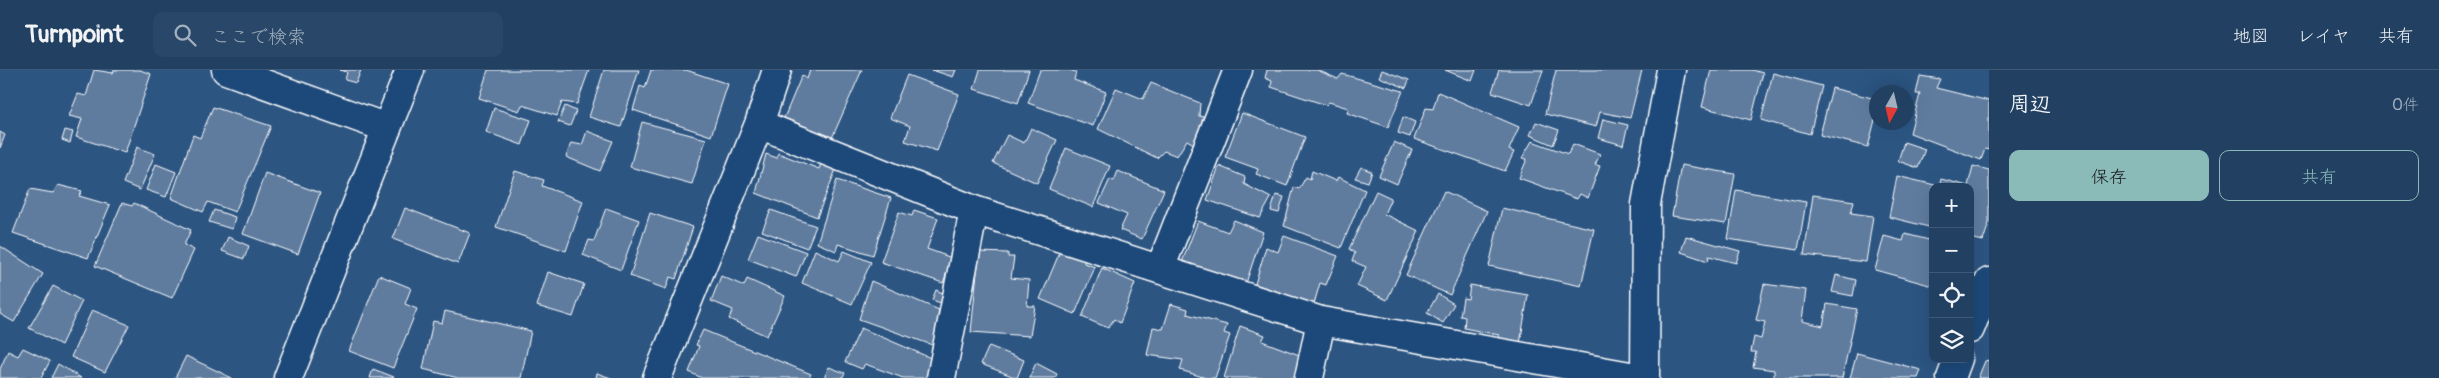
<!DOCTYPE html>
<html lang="ja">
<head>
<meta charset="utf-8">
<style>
  :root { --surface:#214062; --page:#294768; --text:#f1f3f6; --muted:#a2afbe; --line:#3e5977; --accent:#8bbbb9 }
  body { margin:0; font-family:Pangolin,"Klee One",sans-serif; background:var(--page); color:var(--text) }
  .controls { position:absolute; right:15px; bottom:15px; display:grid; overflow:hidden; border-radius:10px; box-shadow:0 5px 20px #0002 }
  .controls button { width:45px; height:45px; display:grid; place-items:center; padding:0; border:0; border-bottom:1px solid var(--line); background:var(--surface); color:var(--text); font:25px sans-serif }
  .compass { position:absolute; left:1869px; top:15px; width:45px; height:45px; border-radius:50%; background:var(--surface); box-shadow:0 5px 20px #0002; rotate:188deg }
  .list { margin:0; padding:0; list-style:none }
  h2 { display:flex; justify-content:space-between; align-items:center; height:65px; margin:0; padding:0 20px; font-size:21px }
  h2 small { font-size:16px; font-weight:400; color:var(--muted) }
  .actions { display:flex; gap:10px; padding:15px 20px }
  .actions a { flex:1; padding:11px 0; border:1px solid var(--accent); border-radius:10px; text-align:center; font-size:18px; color:var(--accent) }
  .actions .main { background:var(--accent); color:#111 }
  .icon { flex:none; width:28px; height:28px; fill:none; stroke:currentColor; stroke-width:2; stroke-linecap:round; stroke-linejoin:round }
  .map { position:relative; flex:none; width:1989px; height:308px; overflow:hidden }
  header { display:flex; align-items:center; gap:30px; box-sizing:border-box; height:70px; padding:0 25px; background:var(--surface); border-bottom:1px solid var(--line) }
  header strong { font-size:24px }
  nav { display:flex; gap:28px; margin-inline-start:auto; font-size:18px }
  .search { width:350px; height:45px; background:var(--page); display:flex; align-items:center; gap:12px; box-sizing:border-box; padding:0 18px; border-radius:10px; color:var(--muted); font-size:19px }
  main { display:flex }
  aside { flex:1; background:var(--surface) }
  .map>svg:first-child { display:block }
  .building { fill:#5e7c9f; stroke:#fff }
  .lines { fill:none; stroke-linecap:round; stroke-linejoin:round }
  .street-casing { stroke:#fff; stroke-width:31 }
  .secondary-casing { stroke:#fff; stroke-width:31 }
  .street { stroke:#1f4a7a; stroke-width:28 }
  .secondary { stroke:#1f4a7a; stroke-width:28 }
</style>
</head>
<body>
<header>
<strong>Turnpoint</strong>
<div class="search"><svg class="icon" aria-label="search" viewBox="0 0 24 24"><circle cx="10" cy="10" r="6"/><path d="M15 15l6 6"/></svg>ここで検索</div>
<nav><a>地図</a><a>レイヤ</a><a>共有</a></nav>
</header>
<main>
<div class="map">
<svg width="1989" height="308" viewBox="0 0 1989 308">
  <rect width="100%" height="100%" fill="#2c5582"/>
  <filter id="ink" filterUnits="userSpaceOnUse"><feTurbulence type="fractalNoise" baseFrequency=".02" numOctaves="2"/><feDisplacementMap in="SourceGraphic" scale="10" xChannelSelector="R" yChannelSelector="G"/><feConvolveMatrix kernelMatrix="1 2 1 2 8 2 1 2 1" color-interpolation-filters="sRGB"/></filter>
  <g filter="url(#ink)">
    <path class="building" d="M94 0 113 3 114 0H140L151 4 125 83 76 67 82 49 69 46 78 24 86 26Z
      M340 0H361L356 13 345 10 347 2Z
      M488 0H589L577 34 562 32 557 46 522 35 519 41 479 28Z
      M604 0H639L621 57 589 47Z
      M651 0H686L728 14 711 66 633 40 640 16 645 18Z
      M810 0H862L832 68 784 48 802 5 807 9Z
      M932 0H956L953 7Z
      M980 0H1029L1018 33 974 19Z
      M1040 0H1069L1076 2 1074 10 1106 22 1093 56 1028 33Z
      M1267 0H1317L1338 9 1342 4 1403 21 1388 57 1347 43 1348 38 1329 32 1326 35 1271 17 1272 11 1265 8Z
      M1382 0 1409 10 1406 18 1379 7Z
      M1445 0H1476L1472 11Z
      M1499 0H1543L1531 35 1492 22Z
      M1556 0H1642L1630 48 1600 42 1596 57 1545 44Z
      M1711 0H1752L1763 3 1751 50 1702 37Z
      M1773 3 1822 16 1810 64 1761 50Z
      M907 5 959 24 937 81 905 71 910 56 890 48Z
      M1920 6 1940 9 1936 18 1989 31V80L1985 79 1981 90 1910 63 1920 24H1916Z
      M1151 13 1200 33 1199 46 1208 48 1197 76 1187 70 1177 86 1164 81 1157 88 1098 59 1116 18 1143 29Z
      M1832 18 1876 29V46L1868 77 1820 65Z
      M1438 22 1519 57 1509 80 1514 82 1505 101 1414 69 1426 38 1433 39Z
      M565 36 576 41 570 56 558 52Z
      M213 37 271 56 235 142 208 132 203 142 171 128 193 65 200 68Z
      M494 38 531 50 522 75 486 62Z
      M1242 43 1305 67 1287 116 1256 104 1258 99 1225 87Z
      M1403 47 1415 52 1410 67 1398 63Z
      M1603 49 1628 55 1623 75 1598 68Z
      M642 52 706 69 692 114 630 97Z
      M1536 52 1559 60 1553 75 1530 65Z
      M1031 58 1057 70 1037 113 993 93 1007 65 1024 73Z
      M65 60 73 62 70 73 62 70Z
      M587 61 613 71 600 101 566 87 571 73 582 75Z
      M0 62 5 65 0 78Z
      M1532 71 1568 84 1573 74 1600 84 1595 95 1600 96 1588 128 1580 124 1577 129 1519 108 1527 89 1522 88Z
      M1394 72 1412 80 1397 114 1379 106Z
      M1904 72 1925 79 1918 98 1898 91Z
      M137 77 155 84 140 120 123 113Z
      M1066 78 1110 96 1093 137 1049 119Z
      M778 83 819 99 822 91 837 97 817 147 756 123 766 84 777 88Z
      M156 94 176 102 166 127 146 120Z
      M1681 95 1735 104 1726 154 1672 146Z
      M1219 96 1245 107 1244 114 1271 128 1260 148 1207 130Z
      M1973 96 1989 100V153L1983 171 1970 168V117H1933V158L1889 147 1897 106 1939 116 1941 109 1968 116Z
      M1361 97 1372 102 1368 112 1355 108Z
      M515 101 544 110 542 116 583 131 566 181 496 157Z
      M1118 101 1164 120 1142 169 1120 160 1127 145 1099 133 1110 109 1114 111Z
      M1312 101 1336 111 1338 107 1365 120 1341 178 1284 156 1294 117 1299 119 1306 107 1310 109Z
      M265 103 320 123 298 184 243 164Z
      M837 110 891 128 873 185 838 174 836 181 817 173Z
      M58 115 82 121 79 126 110 135 88 188 13 163 30 119 53 123Z
      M1736 120 1806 132 1798 180 1728 169Z
      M1376 121 1391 128 1384 144 1419 161 1387 230 1357 216 1366 197 1352 191 1355 183 1349 179Z
      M1444 121 1487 141 1450 225 1406 205Z
      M1276 125 1284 127 1279 143 1271 141Z
      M1813 125 1854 131 1851 143 1873 146 1866 192 1804 185Z
      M122 133 132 136 134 133 191 160 184 175 194 180 172 228 95 196Z
      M405 138 470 163 458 194 393 169Z
      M606 138 639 150 621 200 583 185 589 170 594 171Z
      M1502 138 1594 159 1581 216 1489 196Z
      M214 140 235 147 232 159 209 152Z
      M771 140 816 156 807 178 762 161Z
      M914 140 938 148 927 179 952 188 943 213 881 192 899 142 912 146Z
      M650 143 693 157 676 209 670 207 666 219 630 206Z
      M1234 150 1263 162 1245 216 1182 192 1198 151 1228 162Z
      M758 164 806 182 796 207 748 189Z
      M1905 164 1933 171V216L1875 200 1884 166 1903 171Z
      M1284 166 1338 186 1326 215 1320 213 1314 234 1255 214 1266 177 1278 182Z
      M1686 166 1740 181 1736 193 1709 186 1708 191 1681 182Z
      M228 167 249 176 244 189 222 181Z
      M0 176 43 204 14 252 0 244Z
      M1061 179 1085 189 1084 193 1095 197 1075 244 1040 229Z
      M815 180 839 191 844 181 871 192 852 234 802 213Z
      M979 182 1008 183V187H1014L1011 208 1029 210 1027 236H1035L1030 266 971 262Z
      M1102 198 1135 213 1120 253 1114 249 1108 258 1082 247Z
      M548 202 584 214 573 247 537 236Z
      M379 205 411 218 405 234 417 239 393 298 349 281Z
      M1836 205 1856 210 1853 226 1832 222Z
      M721 206 744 216 747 209 785 226 767 266 729 249 733 240 711 231Z
      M871 211 939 240 935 276 859 249Z
      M1764 214 1806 220 1802 251 1823 256 1827 234 1857 239 1842 308H1774V300L1753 297 1756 282H1751L1754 267 1761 269 1765 252 1756 250Z
      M1470 215 1528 225 1520 274 1498 270 1499 265 1464 258 1465 247 1460 246 1463 228 1468 229Z
      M53 216 82 231 61 275 29 258Z
      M936 220 945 224 941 233 932 230Z
      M1438 224 1454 234 1443 253 1427 243Z
      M1171 234 1188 239 1187 244 1227 255 1224 263 1230 265 1215 308H1206L1180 300 1183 290 1147 285 1153 257 1163 259Z
      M92 240 129 255 105 302 71 287Z
      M445 241 531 261 521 308H458L423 299 433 251 442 253Z
      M1240 256 1265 265 1262 271 1302 286 1293 308H1224Z
      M861 258 933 289 926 308H903L865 294 862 299 845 292Z
      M703 260 811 304 809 308H702L689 302 699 276 696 275Z
      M989 276 1024 290 1017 308 981 294Z
      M23 278 50 291 41 308H0V299L8 281 18 286Z
      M1857 283 1921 300 1918 308H1850Z
      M186 286 232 308H175Z
      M1989 290V308H1978L1985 291Z
      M1036 293 1057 304 1055 308H1029Z
      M58 294 81 308H51Z
      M829 297 845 303 842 308H824Z
      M373 299 394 307 393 308H370Z
      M597 303 611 308H596Z"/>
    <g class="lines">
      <g class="street-casing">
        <path id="street" d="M226 0 387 58
          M759 54 974 140 1321 251 1641 308
          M1160 199 1238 0
          M1970 259 1989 212
          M657 308 759 54 777 0
          M941 308 974 140
          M1309 308 1321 251
          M1645 308 1646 134 1671 0
          M1951 308 1958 289"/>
      </g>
      <g class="secondary-casing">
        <path id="secondary" d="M288 308 410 0"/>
      </g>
      <use href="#street" class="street"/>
      <use href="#secondary" class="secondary"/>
    </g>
  </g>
</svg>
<div class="controls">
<button>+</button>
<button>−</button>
<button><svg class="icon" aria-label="locate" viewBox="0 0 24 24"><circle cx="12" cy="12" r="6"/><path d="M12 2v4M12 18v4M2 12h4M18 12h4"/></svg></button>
<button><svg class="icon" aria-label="layers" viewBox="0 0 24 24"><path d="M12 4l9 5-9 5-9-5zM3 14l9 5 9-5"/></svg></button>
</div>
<svg class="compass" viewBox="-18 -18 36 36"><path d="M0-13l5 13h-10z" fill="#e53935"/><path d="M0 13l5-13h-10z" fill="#a2afbe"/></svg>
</div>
<aside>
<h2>周辺<small>0件</small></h2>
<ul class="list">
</ul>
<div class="actions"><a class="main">保存</a><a>共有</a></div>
</aside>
</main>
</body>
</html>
